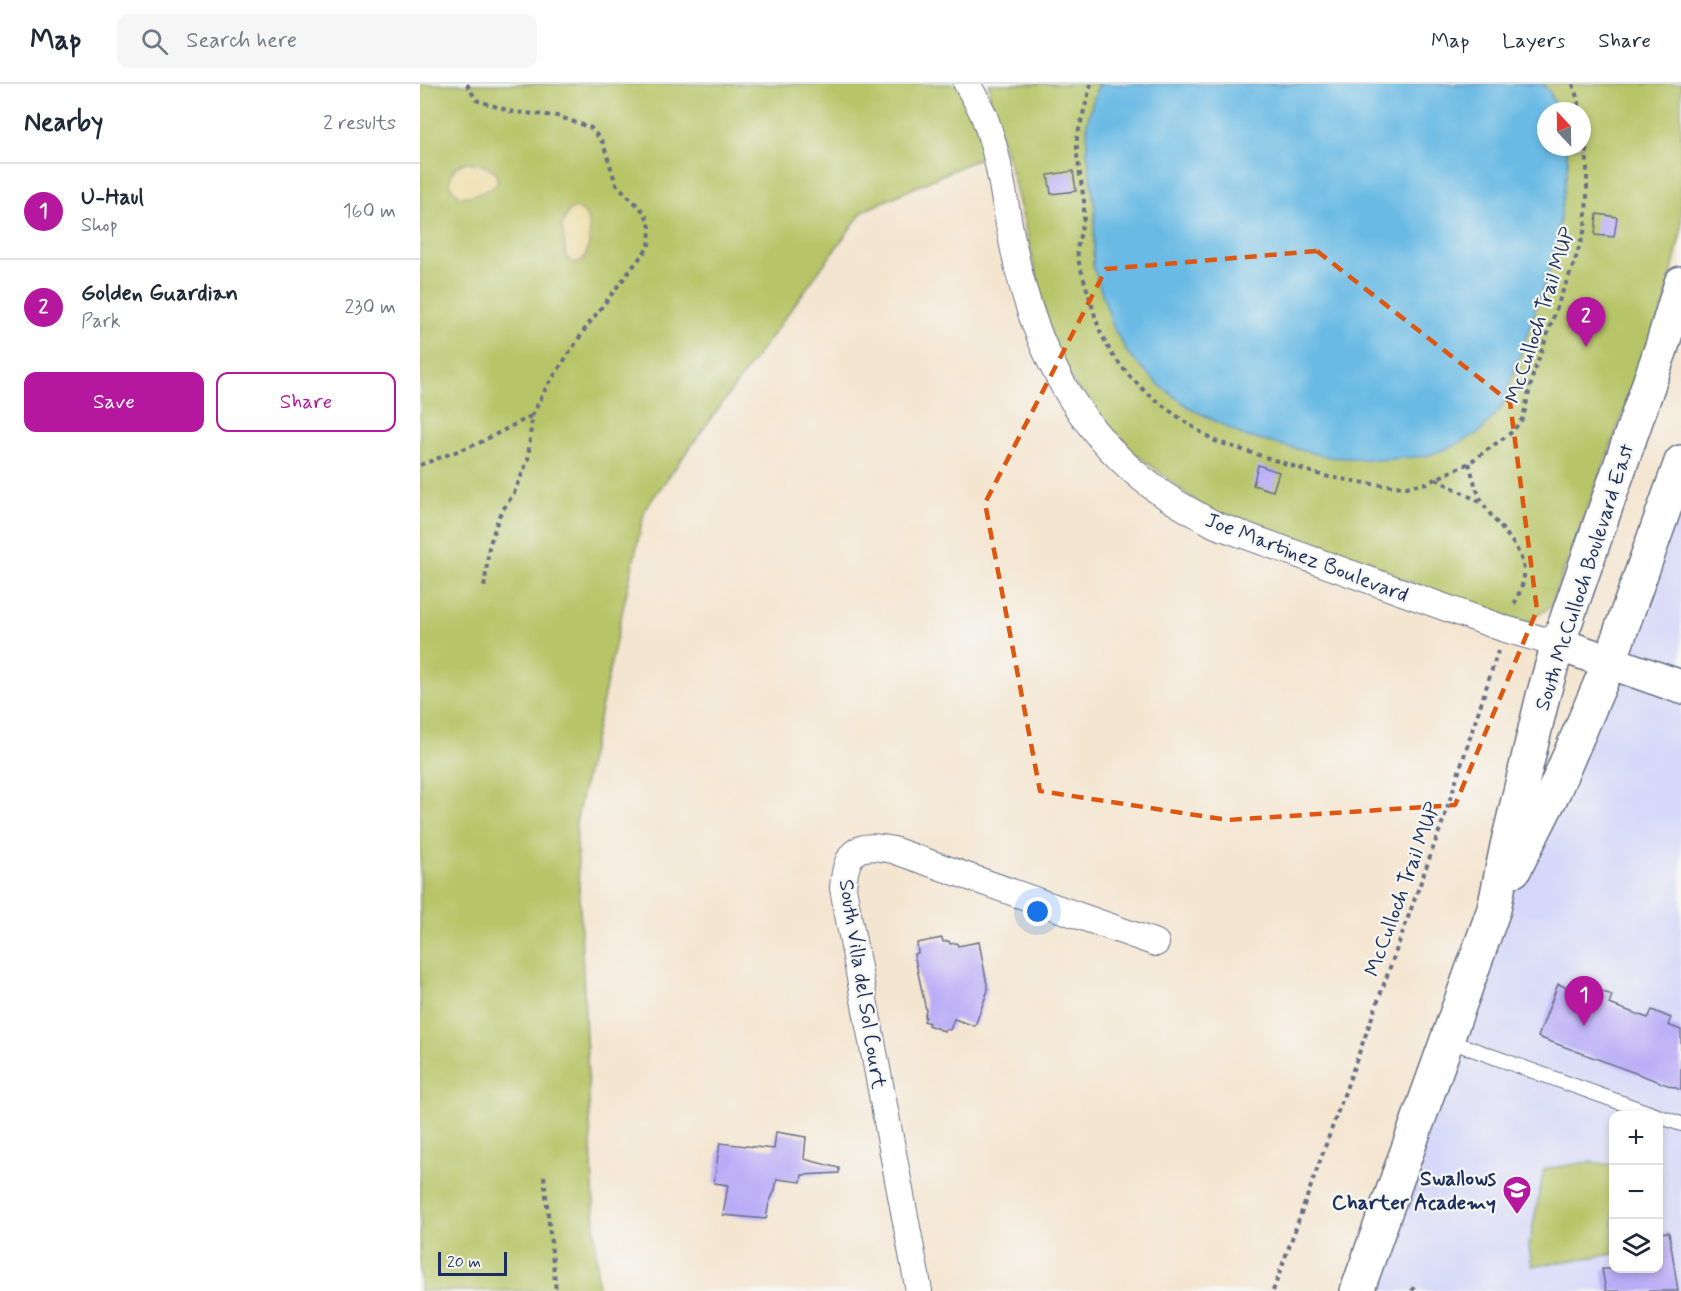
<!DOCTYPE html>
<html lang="en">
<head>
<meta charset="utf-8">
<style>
  :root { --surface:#fff; --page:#f6f6f7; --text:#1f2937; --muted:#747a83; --line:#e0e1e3; --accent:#b5179e }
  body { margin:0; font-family:Mynerve,sans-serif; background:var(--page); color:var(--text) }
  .controls { position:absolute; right:18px; bottom:18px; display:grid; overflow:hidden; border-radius:12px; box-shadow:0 3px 9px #0003 }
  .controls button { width:54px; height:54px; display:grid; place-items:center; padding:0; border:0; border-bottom:2px solid var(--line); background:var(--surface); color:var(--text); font:30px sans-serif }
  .compass { position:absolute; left:1117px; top:18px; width:54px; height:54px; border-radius:50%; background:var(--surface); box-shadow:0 3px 9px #0003; rotate:338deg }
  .scale { position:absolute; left:18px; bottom:15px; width:69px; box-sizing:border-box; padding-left:6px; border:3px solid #1b2f5e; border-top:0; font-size:16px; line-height:21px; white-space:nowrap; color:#1b2f5e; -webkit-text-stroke:4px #f6f6f2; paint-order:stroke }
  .you { position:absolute; left:618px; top:828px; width:21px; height:21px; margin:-15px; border:4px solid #fff; border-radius:50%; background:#1a73e8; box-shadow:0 0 0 9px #1a73e833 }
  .badge { display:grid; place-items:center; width:39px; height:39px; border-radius:50%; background:var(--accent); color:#fff; font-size:20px; font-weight:700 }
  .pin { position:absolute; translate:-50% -50px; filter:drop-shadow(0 2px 3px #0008) }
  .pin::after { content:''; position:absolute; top:32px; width:21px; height:18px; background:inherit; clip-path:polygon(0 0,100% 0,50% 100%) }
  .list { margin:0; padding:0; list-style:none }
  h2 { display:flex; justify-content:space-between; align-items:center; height:78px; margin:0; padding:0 24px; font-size:26px }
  h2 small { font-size:20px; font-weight:400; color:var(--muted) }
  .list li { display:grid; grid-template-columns:39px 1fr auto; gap:18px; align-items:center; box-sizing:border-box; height:96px; padding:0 24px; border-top:2px solid var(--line) }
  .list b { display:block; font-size:22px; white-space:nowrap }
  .list p { margin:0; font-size:20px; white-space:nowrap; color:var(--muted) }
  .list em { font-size:20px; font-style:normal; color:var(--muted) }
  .actions { display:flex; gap:12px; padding:18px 24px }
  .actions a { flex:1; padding:14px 0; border:2px solid var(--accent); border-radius:12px; text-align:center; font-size:21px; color:var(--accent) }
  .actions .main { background:var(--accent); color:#fff }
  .icon { flex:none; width:33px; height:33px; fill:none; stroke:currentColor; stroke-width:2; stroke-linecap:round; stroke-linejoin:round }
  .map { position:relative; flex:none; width:1261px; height:1207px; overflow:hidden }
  header { display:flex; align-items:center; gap:36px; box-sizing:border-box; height:84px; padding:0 30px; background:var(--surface); border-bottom:2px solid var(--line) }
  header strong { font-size:28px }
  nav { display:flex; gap:33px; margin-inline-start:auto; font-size:21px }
  .search { width:420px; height:54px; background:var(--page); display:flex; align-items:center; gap:15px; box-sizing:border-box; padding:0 21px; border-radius:12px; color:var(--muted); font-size:22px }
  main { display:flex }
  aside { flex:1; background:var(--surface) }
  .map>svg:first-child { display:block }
  .built { fill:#d5d8f9; fill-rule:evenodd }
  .green { fill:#b7c567; stroke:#697a62; stroke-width:1.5 }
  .sand { fill:#eeda9e; stroke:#84847e; stroke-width:1.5 }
  .water { fill:#69bae4; stroke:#4274a1; stroke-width:1.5 }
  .building { fill:#b9acf7 }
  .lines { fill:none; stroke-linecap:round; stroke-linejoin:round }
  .lane-casing { stroke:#676f86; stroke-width:16 }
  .street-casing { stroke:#676f86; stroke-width:28 }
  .secondary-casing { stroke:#676f86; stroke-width:36 }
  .path { stroke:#676f86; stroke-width:4; stroke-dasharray:4.5 4.5; stroke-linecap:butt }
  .lane { stroke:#fff; stroke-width:14 }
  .street { stroke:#fff; stroke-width:26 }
  .secondary { stroke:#fff; stroke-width:33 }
  .marked { fill:none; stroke:#de5710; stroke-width:4.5; stroke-dasharray:12 8; stroke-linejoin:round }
  .labels { text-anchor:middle; stroke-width:4.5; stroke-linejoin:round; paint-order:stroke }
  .street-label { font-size:21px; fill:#1b2f5e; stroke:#f6f6f2 }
  .poi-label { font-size:21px; font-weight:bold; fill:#1b2f5e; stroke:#f6f6f2; text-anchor:end }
</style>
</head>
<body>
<header>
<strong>Map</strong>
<div class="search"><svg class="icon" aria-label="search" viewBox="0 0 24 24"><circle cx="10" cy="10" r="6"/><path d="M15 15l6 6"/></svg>Search here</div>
<nav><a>Map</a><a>Layers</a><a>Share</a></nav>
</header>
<main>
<aside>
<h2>Nearby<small>2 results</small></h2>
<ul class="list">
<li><span class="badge">1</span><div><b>U-Haul</b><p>Shop</p></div><em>160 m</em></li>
<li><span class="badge">2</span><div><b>Golden Guardian</b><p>Park</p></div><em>230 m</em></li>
</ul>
<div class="actions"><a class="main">Save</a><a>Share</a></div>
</aside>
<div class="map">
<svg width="1261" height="1207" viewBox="0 0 1261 1207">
  <rect width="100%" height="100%" fill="#f6f6f2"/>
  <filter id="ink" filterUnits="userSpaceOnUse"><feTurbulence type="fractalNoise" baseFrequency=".0167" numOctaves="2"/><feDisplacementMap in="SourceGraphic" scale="12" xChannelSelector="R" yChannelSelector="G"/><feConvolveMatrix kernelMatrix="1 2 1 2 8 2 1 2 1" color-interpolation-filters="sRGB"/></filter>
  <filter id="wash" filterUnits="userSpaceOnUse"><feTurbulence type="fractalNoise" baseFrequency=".008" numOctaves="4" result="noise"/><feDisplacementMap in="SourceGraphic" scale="24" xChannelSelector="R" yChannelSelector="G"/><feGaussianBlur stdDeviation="1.35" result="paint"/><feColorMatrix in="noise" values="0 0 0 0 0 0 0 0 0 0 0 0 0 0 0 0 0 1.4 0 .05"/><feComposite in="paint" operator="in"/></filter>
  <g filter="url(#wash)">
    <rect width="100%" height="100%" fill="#f4e5d0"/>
    <path class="built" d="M1261 378V1207H937ZM1194 1032H1238V1184H1194Z"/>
    <path class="green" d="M0 0H546L564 72 443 127 225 425 156 738 178 1207H0Z
      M569 0H680L676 7 667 66 675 125 673 182 1148 79 1146 63H1162V27H1138L1129 7 1122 0H1261V148L1245 219 1130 523 1106 539 790 428 692 351 657 305 632 256 593 93 570 17Z
      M1170 1078 1193 1081V1170L1112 1182 1109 1162 1124 1085Z"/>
    <path class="sand" d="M46 78 60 80 75 87 78 99C66 109 54 113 39 112L30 102C30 88 33 83 46 78Z
      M157 124C158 125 164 129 165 130 172 140 171 167 162 176 159 178 156 178 153 179L146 173 142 141 149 126Z"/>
    <path class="water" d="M680 0H1122L1129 7 1138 27H1126V63H1146L1148 79 1135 169 1082 323 1060 348 1032 363 1006 372 958 376 909 373 824 352 770 324 739 301 709 271 693 243 673 182 675 125 667 66V39L676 7Z"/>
    <g id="blocks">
      <path class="building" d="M653 87 656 107 631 110 628 91Z
        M1177 130 1197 133 1194 153 1175 151Z
        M838 381 859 388 853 407 833 401Z
        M522 854 523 858 529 857 530 860 537 859 538 862 559 858 568 906 555 942 534 935 530 946 525 945 524 947 508 941 509 939 504 937 506 933H504L506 926 494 870 498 869 497 859Z
        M1138 900 1169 912 1172 904 1192 911 1189 920 1228 934 1232 926 1251 934 1248 941 1261 946V1006L1118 953Z
        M356 1048 386 1053 384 1075 419 1084V1089L382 1091 381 1098 357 1095 355 1106 349 1119 346 1135 303 1131 308 1101 294 1099 300 1059 354 1065Z
        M1249 1148 1258 1207H1186L1182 1185H1239V1149Z"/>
    </g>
  </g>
  <g filter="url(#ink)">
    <use href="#blocks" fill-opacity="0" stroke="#676f86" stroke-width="1.5"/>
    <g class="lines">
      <g class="lane-casing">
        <path id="lane" d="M1027 956 1238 1032
          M1238 1032 1261 1040"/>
      </g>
      <g class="street-casing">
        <path id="street" d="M547 0C553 10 559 21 564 32 580 73 584 118 593 161 612 258 653 344 734 404 753 418 775 430 796 441L1085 545 1138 560
          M499 1207 423 804C426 766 437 758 473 766L736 859"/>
      </g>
      <g class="secondary-casing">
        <path id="secondary" d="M1138 560 1261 603
          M1094 786 1135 705 1190 577 1261 378
          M937 1207 1074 825 1087 762 1123 612 1138 560 1242 262 1261 199"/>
      </g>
      <path class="path" d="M47 0 56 16 93 28 137 32 171 44 183 59 196 100 225 129 230 143 229 162 167 242 126 304 112 332 108 376 94 409 79 432 69 463 64 505
        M671 0 657 53V71L664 117V134L657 165 659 179 679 245 691 269 711 294 734 315 768 340 795 357 904 392 952 400 986 403 1007 399 1049 379 1092 348 1103 334 1113 291 1142 209 1154 180 1165 145 1167 112V79L1165 47 1162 30
        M1153 0 1161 27
        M1049 379C1053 393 1056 407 1063 419 1076 443 1105 462 1104 492 1103 502 1097 514 1093 523
        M0 381 59 359 111 332
        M1016 395 1062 419
        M124 1092 136 1207
        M991 1204 997 1207
        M853 1207 1024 734 1078 567"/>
      <use href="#lane" class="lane"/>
      <use href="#street" class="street"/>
      <use href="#secondary" class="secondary"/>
    </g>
  </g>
  <path class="marked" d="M897 167 1090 318 1117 526 1035 721 808 736 620 707 565 419 686 185Z"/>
  <defs>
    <g id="school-pin" transform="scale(1.5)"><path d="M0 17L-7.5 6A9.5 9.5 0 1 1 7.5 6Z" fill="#b5179e" stroke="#f6f6f2"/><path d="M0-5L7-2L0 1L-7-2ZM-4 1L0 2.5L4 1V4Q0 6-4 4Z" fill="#fff"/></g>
  </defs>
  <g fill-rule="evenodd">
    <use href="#school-pin" x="1097" y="1106"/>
  </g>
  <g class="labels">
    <g class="street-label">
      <text transform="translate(1120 231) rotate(-72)" y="7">McCulloch Trail MUP</text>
      <text transform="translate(887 473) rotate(21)" y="7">Joe Martinez Boulevard</text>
      <text transform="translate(1164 493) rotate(-72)" y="7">South McCulloch Boulevard East</text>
      <text transform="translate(982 805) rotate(-70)" y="7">McCulloch Trail MUP</text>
      <text transform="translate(443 900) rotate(81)" y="7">South Villa del Sol Court</text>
    </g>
    <g class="poi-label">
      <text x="1076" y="1101">Swallows<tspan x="1076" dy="24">Charter Academy</tspan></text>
    </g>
  </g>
</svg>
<div class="controls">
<button>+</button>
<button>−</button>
<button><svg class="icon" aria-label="layers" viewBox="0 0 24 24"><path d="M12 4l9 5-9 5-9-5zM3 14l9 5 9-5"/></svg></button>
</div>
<svg class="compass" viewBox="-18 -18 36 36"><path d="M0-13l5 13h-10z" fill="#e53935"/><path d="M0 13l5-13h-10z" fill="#747a83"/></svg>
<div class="scale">20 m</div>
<div class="you"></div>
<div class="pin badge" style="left:1164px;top:942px">1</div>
<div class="pin badge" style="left:1166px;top:263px">2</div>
</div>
</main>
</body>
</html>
